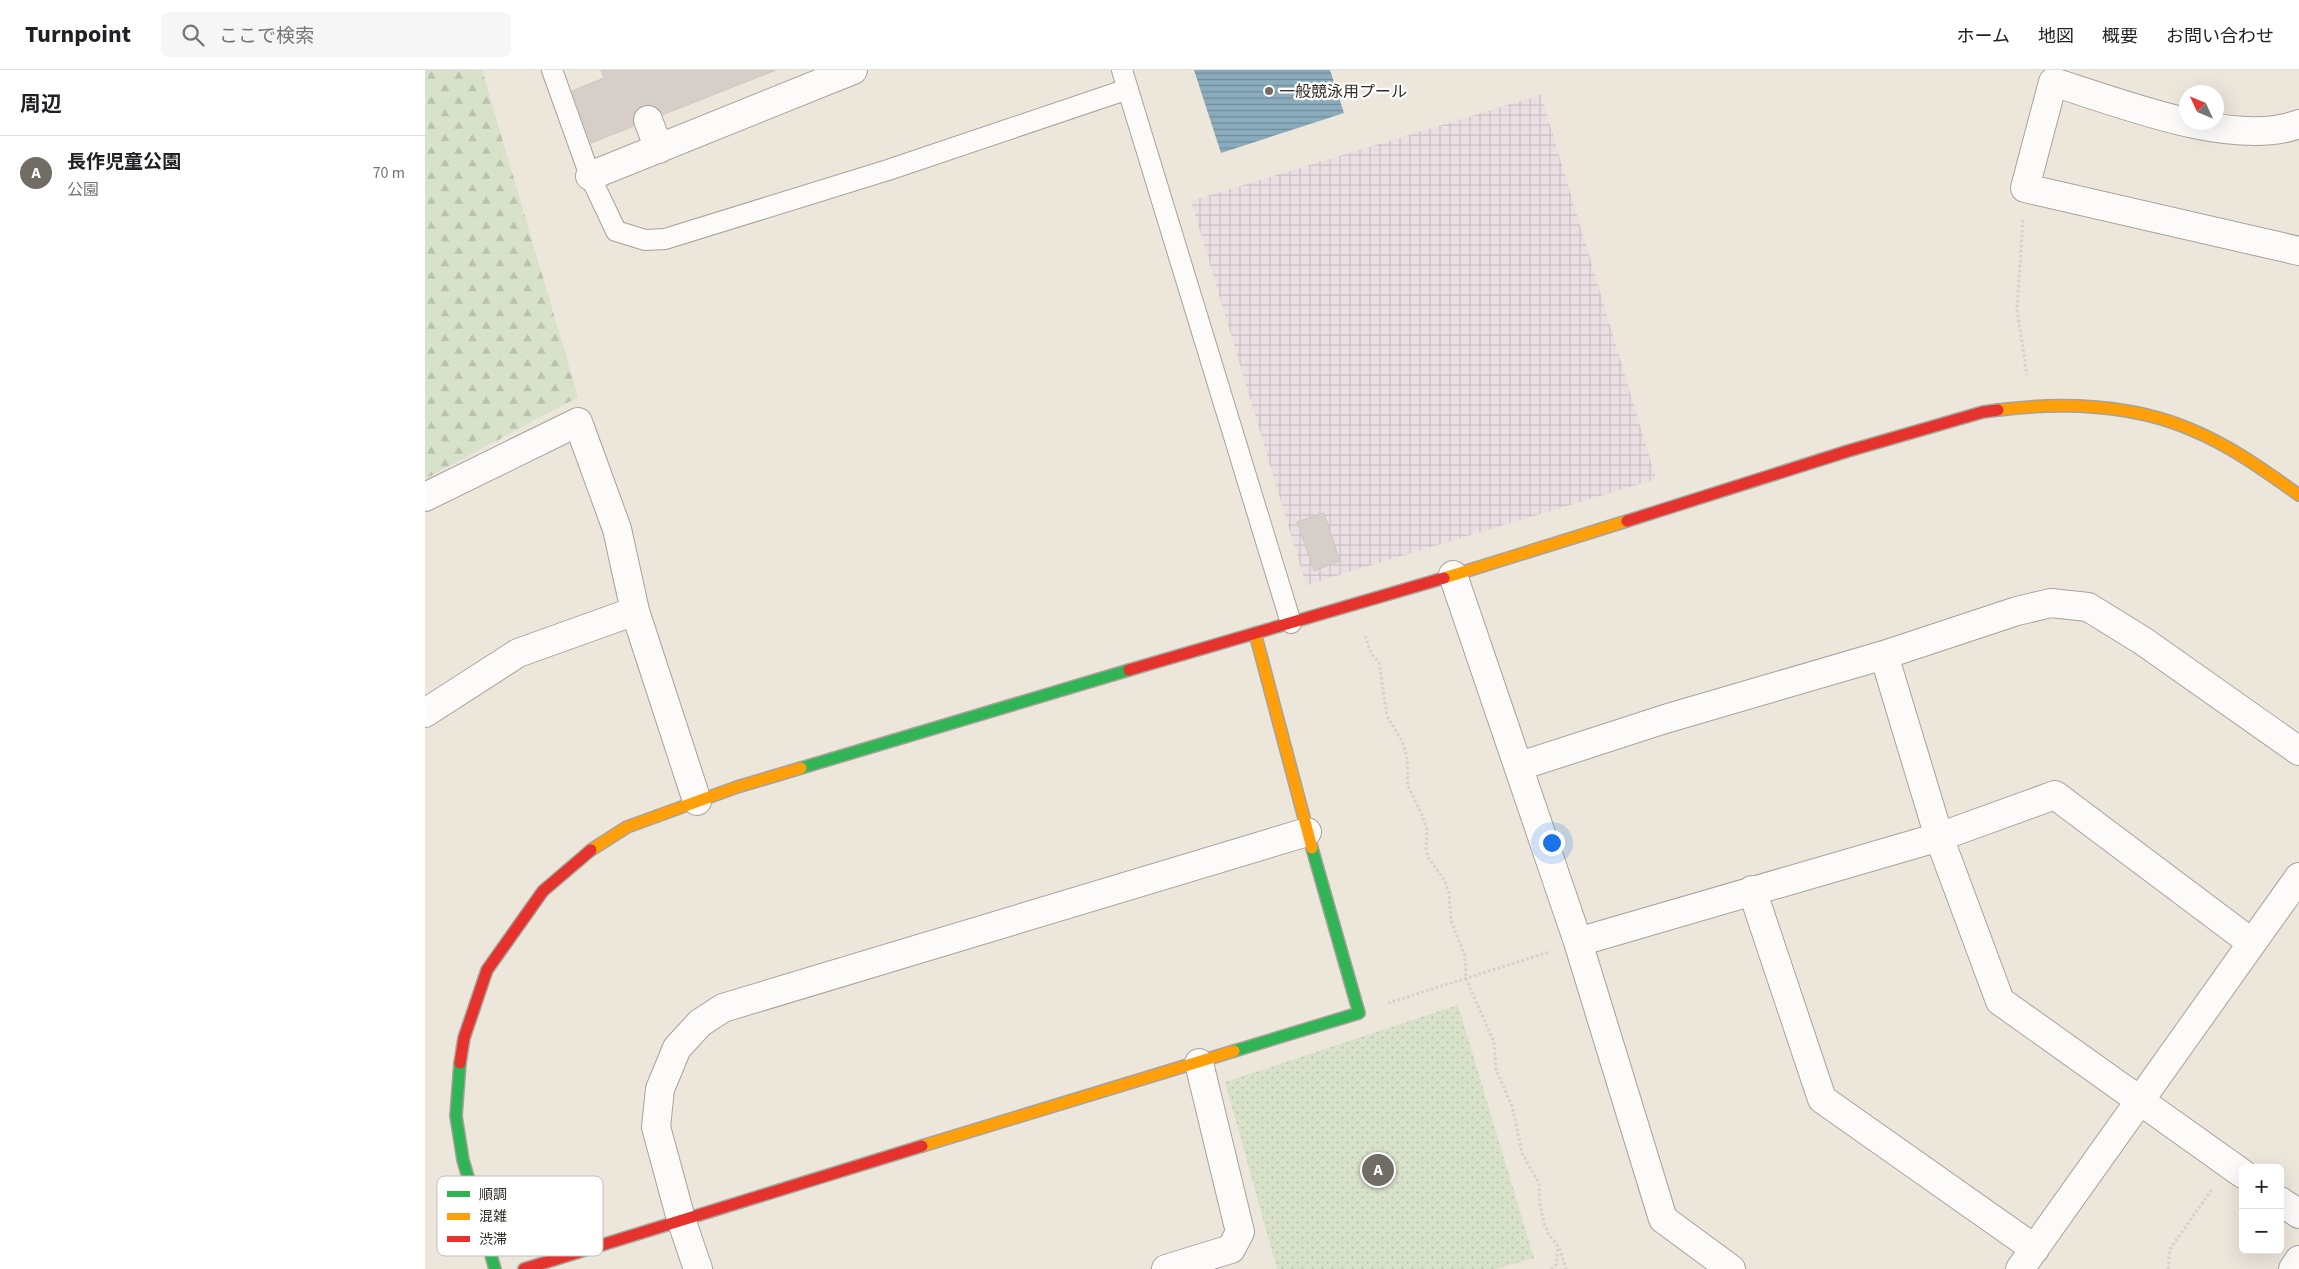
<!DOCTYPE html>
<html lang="ja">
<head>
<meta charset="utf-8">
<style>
  :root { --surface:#fff; --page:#f6f6f6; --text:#202124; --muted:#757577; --line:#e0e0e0; --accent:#726d64 }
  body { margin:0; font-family:"Source Sans 3","Noto Sans JP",sans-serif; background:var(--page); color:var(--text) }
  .controls { position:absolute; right:15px; bottom:15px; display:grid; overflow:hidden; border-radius:8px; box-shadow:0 5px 20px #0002 }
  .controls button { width:45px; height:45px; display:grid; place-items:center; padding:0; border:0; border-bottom:1px solid var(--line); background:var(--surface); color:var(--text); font:25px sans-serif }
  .compass { position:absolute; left:1754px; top:15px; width:45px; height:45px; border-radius:50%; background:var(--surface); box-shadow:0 5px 20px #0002; rotate:314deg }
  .you { position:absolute; left:1126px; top:772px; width:18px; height:18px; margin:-12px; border:4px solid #fff; border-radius:50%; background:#1a73e8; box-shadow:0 0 0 8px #1a73e833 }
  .badge { display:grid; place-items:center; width:32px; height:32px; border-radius:50%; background:var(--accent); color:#fff; font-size:16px; font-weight:700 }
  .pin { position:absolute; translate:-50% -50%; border:2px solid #fff; box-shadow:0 1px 5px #0006 }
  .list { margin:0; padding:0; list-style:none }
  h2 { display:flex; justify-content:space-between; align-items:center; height:65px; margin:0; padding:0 20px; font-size:21px }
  h2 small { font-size:16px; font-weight:400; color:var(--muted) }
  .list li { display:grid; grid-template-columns:32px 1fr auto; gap:15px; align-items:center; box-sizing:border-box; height:75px; padding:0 20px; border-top:1px solid var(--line) }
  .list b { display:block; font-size:19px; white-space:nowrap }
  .list p { margin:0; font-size:16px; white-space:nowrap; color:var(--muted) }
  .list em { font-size:16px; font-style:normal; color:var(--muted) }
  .icon { flex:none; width:28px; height:28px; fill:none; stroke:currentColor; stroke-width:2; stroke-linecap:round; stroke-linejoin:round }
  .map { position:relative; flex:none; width:1874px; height:1199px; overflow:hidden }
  header { display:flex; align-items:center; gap:30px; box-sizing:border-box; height:70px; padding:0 25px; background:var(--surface); border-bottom:1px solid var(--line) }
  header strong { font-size:24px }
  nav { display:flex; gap:28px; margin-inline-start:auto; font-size:18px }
  .search { width:350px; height:45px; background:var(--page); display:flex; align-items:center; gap:12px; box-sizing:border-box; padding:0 18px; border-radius:8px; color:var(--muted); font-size:19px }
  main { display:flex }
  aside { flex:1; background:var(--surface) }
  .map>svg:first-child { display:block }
  .industrial { fill:url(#industrial-grid) }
  .forest { fill:url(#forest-firs) }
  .park { fill:url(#park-dots) }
  .water { fill:url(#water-rules) }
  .building { fill:#d6cfc9; stroke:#cec6c1 }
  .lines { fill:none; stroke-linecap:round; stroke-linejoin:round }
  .lane-casing { stroke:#a7a29a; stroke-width:22 }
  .street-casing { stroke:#a7a29a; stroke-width:30 }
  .fast-casing { stroke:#a7a29a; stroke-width:14 }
  .slow-casing { stroke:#a7a29a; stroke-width:14 }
  .jam-casing { stroke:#a7a29a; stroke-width:14 }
  .path { stroke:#d4d2cf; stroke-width:3; stroke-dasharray:2.5 2.5; stroke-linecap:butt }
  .lane { stroke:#fcfbfa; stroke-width:20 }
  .street { stroke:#fcfbfa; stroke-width:28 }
  .fast { stroke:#30b455; stroke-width:11 }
  .slow { stroke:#ff9f0a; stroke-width:11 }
  .jam { stroke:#e5322d; stroke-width:11 }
  .poi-dot { fill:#726d64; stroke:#fff; stroke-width:2 }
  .labels { text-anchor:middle; stroke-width:4.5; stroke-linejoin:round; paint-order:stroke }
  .poi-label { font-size:16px; fill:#302c24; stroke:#fff; text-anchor:start }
  .key { fill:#fff; stroke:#c1c0bd; stroke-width:1 }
  .key-label { font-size:14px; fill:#302c24 }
</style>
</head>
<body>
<header>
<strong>Turnpoint</strong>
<div class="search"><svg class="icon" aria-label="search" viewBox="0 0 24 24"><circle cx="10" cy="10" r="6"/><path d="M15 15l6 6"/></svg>ここで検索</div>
<nav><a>ホーム</a><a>地図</a><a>概要</a><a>お問い合わせ</a></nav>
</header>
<main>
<aside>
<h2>周辺<small></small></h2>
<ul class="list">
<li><span class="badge">A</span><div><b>長作児童公園</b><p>公園</p></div><em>70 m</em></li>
</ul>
</aside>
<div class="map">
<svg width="1874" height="1199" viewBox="0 0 1874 1199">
  <defs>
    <pattern id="industrial-grid" width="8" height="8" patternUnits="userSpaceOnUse" patternTransform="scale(1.25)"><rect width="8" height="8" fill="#ebdfe3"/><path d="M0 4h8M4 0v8" fill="none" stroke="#cac0c3"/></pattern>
    <pattern id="forest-firs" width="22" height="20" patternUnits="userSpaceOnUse" patternTransform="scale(1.25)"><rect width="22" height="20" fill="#d8e2ca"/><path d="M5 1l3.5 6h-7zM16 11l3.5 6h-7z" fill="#bac2ad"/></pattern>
    <pattern id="park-dots" width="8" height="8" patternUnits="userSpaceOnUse" patternTransform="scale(1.25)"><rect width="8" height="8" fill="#d8e2ca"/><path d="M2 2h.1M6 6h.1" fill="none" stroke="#bac2ad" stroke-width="1.8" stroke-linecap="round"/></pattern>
    <pattern id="water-rules" width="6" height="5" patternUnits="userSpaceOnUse" patternTransform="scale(1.25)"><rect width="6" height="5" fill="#8aacbc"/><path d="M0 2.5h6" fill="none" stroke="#718c99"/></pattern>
  </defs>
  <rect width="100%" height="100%" fill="#ece6db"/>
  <path class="industrial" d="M1116 25 1231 409 881 515 766 131Z"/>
  <path class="forest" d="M0 0H57L153 327 0 409Z"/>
  <path class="park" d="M1033 935 1109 1188 1071 1199H852L800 1012Z"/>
  <path class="water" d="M769 0H905L919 43 796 83Z"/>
  <path class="building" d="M176 0H351L166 73 147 21 179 8Z
    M899 443 915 491 889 501 872 452Z"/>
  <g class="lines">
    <g class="lane-casing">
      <path id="lane" d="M127 0 165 106 191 161 220 170 240 169 463 100 703 19
        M697 0 866 553"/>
    </g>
    <g class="street-casing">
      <path id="street" d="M223 50 234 79
        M1874 54C1809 79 1693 32 1628 12L1600 118 1874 181
        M165 106 428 0
        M0 427 153 352 192 459 210 541 272 731
        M1028 505 1153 872 1238 1149 1306 1199
        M1459 585 1514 767 1575 931 1818 1104
        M0 643 93 583 210 541
        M1095 696 1240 649 1459 585 1592 541 1626 533 1663 537 1718 571 1874 681
        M1327 820 1397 1029 1610 1179
        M1153 872 1514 767 1630 725 1827 873
        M1855 1131 1874 1144
        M273 1199 256 1149 231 1057 235 1019 252 978 275 953 298 938 882 762
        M741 1199 806 1179 815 1162 774 993
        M1595 1199 1874 807
        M1868 1199 1874 1190"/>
    </g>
    <g class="fast-casing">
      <path id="fast" d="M376 698 704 600
        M809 981 934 943 887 778
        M35 993 31 1046 38 1090 70 1199"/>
    </g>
    <g class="slow-casing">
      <path id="slow" d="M1573 340C1636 332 1708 334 1767 360 1806 376 1840 401 1874 425
        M1019 508 1202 451
        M830 563 887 778
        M166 780 202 757 312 717 376 698
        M497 1076 809 981"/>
    </g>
    <g class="jam-casing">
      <path id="jam" d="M1202 451 1423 381 1558 342 1573 340
        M704 600 1019 508
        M35 993 39 968 62 900 118 821 166 780
        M99 1199 497 1076"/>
    </g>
    <path class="path" d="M1598 150 1592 240 1602 305
      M940 566 946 583 954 593 962 646 977 671 982 686 983 716 998 747 1002 760 1001 779 1003 787 1020 811 1024 823 1026 851 1040 886 1041 909 1069 972 1071 1000 1087 1036 1097 1083 1114 1113 1115 1135 1119 1153 1123 1163 1135 1179 1141 1199
      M963 933 1124 882
      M1126 1199 1131 1195 1133 1177
      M1743 1199 1745 1179 1787 1119"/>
    <use href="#lane" class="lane"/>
    <use href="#street" class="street"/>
    <use href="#fast" class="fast"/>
    <use href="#slow" class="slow"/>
    <use href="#jam" class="jam"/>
  </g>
  <circle class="poi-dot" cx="844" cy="21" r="5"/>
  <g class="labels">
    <g class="poi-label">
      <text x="854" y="27">一般競泳用プール</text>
    </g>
  </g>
  <rect x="12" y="1106" width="166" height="80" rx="8" class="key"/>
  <rect x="22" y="1121" width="23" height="6" fill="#30b455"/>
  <rect x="22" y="1143" width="23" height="7" fill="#ff9f0a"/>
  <rect x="22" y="1166" width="23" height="6" fill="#e5322d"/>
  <g class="key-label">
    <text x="54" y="1129">順調</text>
    <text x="54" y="1151">混雑</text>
    <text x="54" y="1174">渋滞</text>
  </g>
</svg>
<div class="controls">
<button>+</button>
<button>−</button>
</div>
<svg class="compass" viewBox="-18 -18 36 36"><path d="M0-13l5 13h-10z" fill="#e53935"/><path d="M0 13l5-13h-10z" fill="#757577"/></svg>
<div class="you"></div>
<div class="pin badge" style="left:953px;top:1100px">A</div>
</div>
</main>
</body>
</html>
